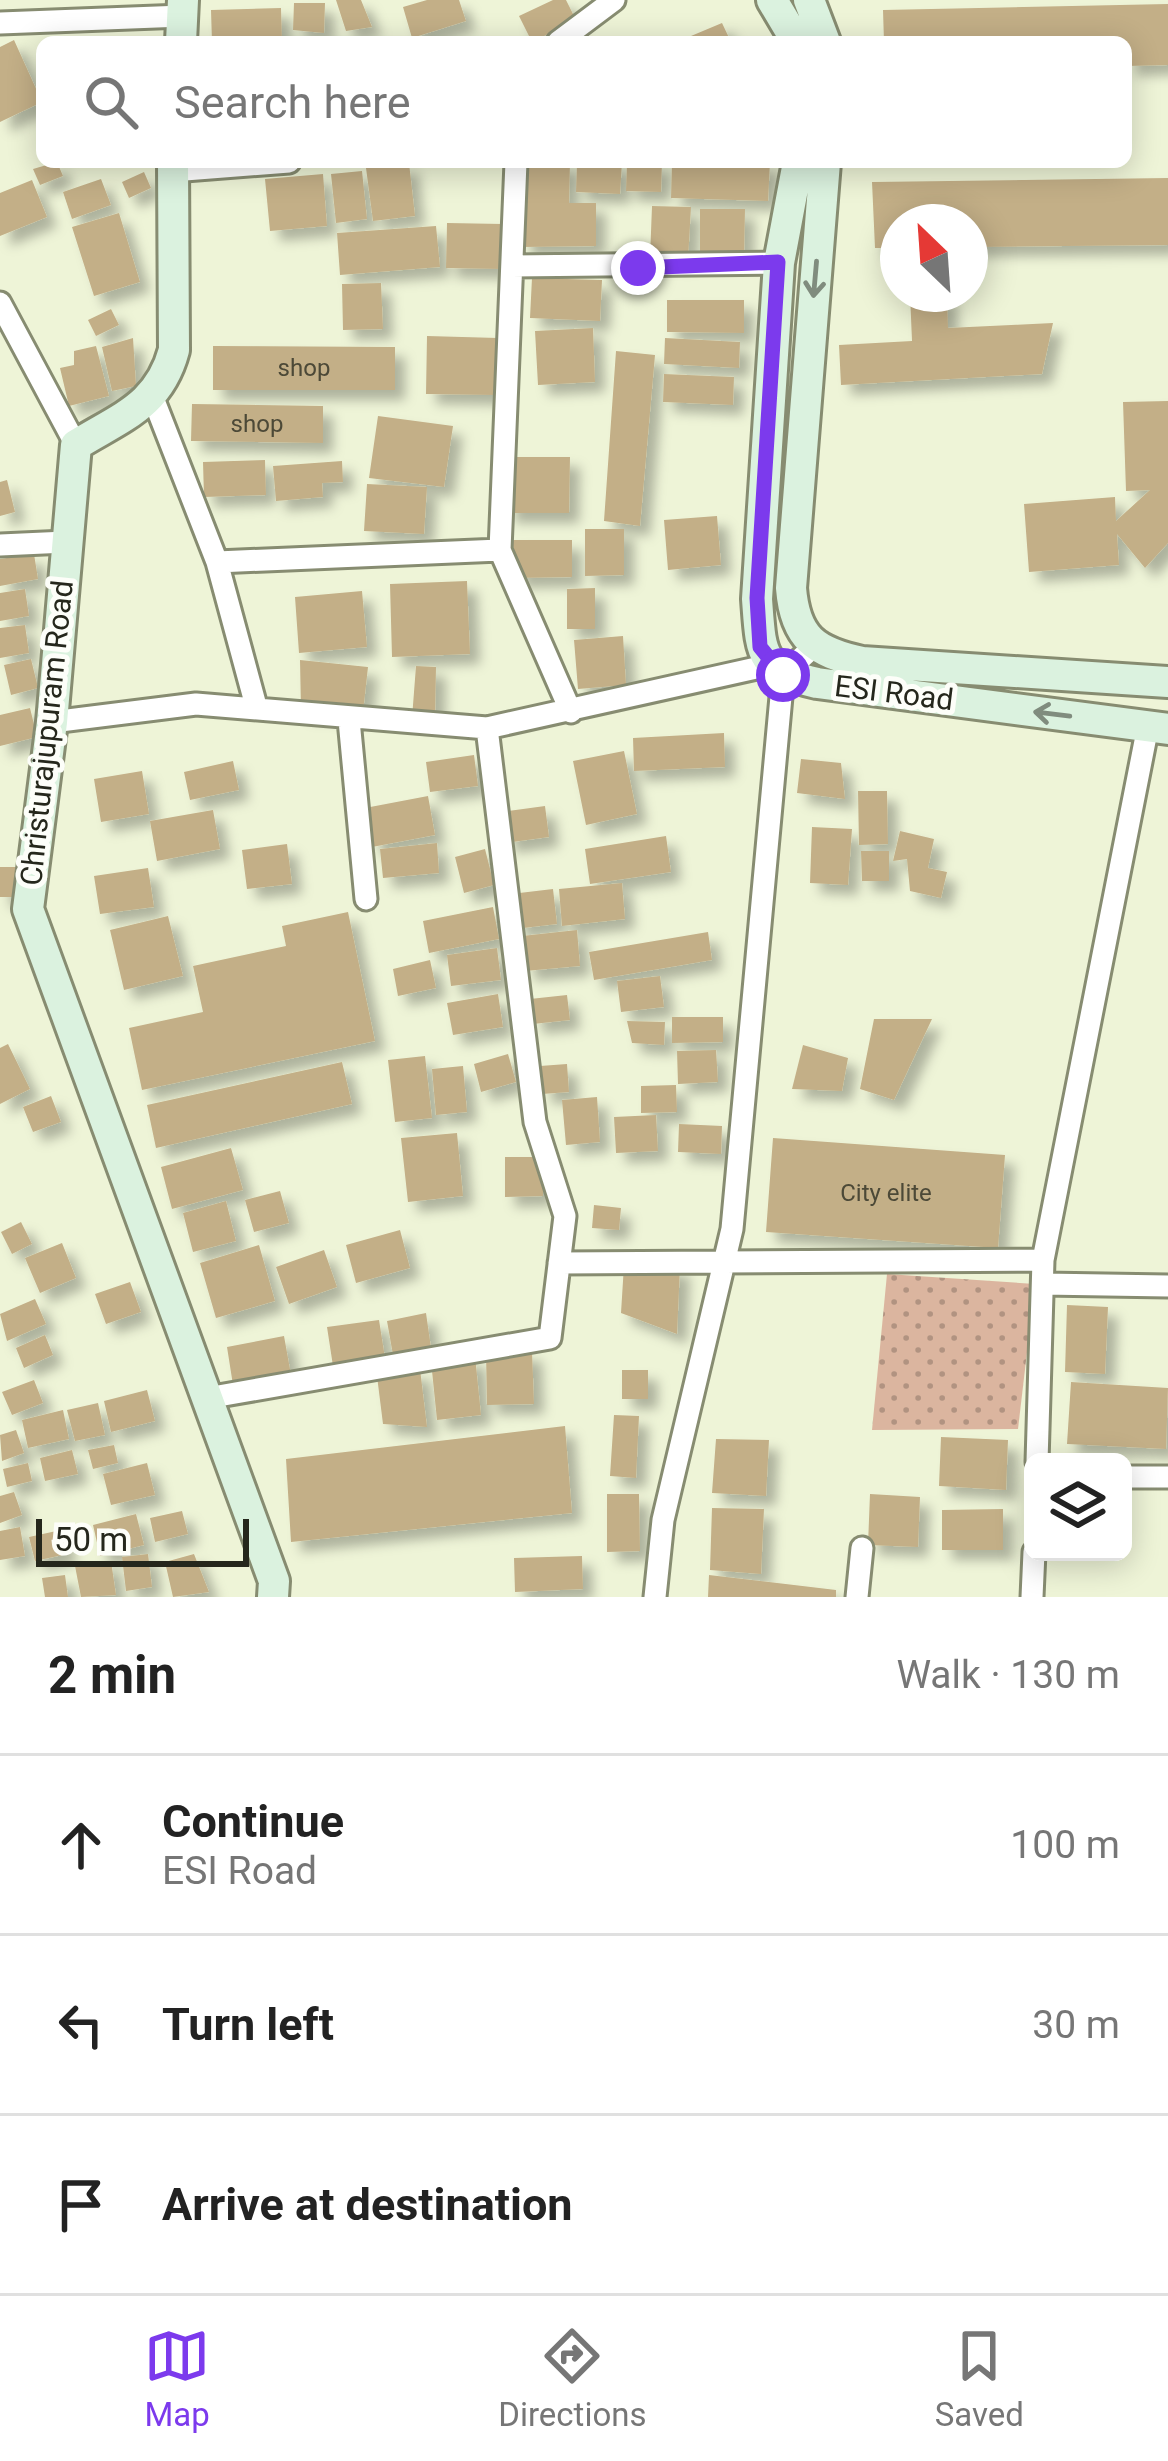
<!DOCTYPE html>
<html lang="en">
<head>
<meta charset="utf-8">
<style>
  :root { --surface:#fff; --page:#f2f2f2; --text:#222; --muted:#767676; --line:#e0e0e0; --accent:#7c3aed }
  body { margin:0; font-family:Roboto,sans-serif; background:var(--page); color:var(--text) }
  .controls { position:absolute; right:36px; bottom:36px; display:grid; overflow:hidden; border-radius:18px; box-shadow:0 6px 30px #0003 }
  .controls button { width:108px; height:108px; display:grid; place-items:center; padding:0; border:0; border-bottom:3px solid var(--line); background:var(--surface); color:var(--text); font:60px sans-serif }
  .compass { position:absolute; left:880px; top:204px; width:108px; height:108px; border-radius:50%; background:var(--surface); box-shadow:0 6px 30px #0003; rotate:335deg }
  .scale { position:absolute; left:36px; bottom:30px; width:213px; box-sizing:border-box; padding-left:12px; border:6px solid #25271c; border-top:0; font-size:33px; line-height:42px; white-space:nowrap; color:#25271c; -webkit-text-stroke:9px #fdfef9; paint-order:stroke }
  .stop { position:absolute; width:36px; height:36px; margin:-27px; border:9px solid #7c3aed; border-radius:50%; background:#fff }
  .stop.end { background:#7c3aed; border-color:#fff; box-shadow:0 3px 12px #0008 }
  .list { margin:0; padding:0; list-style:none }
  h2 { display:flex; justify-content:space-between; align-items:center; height:156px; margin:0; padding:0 48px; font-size:51px }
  h2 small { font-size:39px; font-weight:400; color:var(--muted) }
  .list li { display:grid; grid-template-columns:78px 1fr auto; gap:36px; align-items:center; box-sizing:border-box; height:180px; padding:0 48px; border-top:3px solid var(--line) }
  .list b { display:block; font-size:45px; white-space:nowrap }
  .list p { margin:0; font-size:39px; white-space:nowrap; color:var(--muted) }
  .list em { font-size:39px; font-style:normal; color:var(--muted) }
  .icon { flex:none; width:66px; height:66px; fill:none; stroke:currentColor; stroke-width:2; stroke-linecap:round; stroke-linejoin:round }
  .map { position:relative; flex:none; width:1168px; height:1597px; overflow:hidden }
  .search { position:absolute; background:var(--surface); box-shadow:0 6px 30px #0003; left:36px; right:36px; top:36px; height:132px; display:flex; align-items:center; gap:30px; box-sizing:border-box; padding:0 42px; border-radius:18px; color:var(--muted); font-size:45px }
  .sheet { height:696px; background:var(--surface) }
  nav { display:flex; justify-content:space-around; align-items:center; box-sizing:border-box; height:168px; border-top:3px solid var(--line); background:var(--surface); font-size:33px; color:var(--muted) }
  nav a { display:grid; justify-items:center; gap:6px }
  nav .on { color:var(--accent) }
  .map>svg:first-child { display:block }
  .grass { fill:url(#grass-dots) }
  .building { fill:#c3af87; filter:url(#shadow) }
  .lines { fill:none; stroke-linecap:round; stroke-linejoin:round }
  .street-casing { stroke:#878c71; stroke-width:27 }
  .secondary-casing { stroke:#878c71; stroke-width:36 }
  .street { stroke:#fff; stroke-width:21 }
  .secondary { stroke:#dbf2df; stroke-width:30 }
  .oneway { stroke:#808c7e }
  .route { stroke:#7c3aed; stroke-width:15 }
  .labels { text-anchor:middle; stroke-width:10; stroke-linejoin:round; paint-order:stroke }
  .number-label { font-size:24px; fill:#4c4937 }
  .street-label { font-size:30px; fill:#25271c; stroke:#fdfef9 }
</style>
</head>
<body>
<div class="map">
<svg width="1168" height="1597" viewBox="0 0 1168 1597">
  <defs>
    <pattern id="grass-dots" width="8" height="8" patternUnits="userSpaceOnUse" patternTransform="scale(3)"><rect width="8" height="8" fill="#dbb59f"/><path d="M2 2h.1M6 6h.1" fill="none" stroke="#b19381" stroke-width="1.8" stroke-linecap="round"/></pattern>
    <filter id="shadow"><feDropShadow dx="10" dy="10" stdDeviation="6" flood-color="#0004"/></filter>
  </defs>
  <rect width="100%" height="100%" fill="#eef4d7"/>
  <path class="grass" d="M887 1274 1035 1284 1018 1429 872 1430Z"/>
  <path class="building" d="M336 0H361L372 27 346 31Z
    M427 0H459L466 21 412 38 403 7Z
    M553 0H566L576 20 532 42 519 16Z
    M294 3H325L324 33 293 30Z
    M1168 4V65L1126 66V42H884L883 10Z
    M281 8 282 42H212L211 10Z
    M722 23 731 42H694L691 36Z
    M14 40 42 102 0 122V47Z
    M57 162 63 176 40 185 33 169Z
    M523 162H570L569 203H596V246L521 247Z
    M577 162H622L620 194 576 192Z
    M627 162H662L661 192 626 191Z
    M672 162H770L768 201 671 198Z
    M409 163 415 216 373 221 366 168Z
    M362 171 367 219 336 223 331 174Z
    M144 172 151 188 129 198 122 182Z
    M323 174 327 226 270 231 265 179Z
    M1168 178V245L970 247V222H898V248H875L872 182Z
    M101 179 111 205 72 219 63 192Z
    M32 180 47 217 0 236V193Z
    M652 206 691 207 688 259 650 258Z
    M700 209H745L744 257H700Z
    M119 213 140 282 94 296 72 227Z
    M447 223 503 224V269L446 268Z
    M436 226 440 267 340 275 337 233Z
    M532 278 602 280 600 321 530 318Z
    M381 283 383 329 343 330 342 284Z
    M910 294H947L948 328 1053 323 1042 374 841 385 839 345 912 341Z
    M667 300H744V333L667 332Z
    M111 309 119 325 96 336 88 320Z
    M593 328 595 382 538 385 535 331Z
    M427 336 498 338 496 395 426 394Z
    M133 338 136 386 112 391 102 347Z
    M665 338 740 342 739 368 664 364Z
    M96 346 109 396 69 406 60 368 74 365V351Z
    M213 346 395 347V390H213Z
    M616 351 655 355 640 526 604 521Z
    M664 374 734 377 733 405 663 402Z
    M1168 401V543L1145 568 1117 534 1119 565 1029 572 1024 504 1115 497 1116 521 1150 490 1126 491 1123 402Z
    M192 404 323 406V443L191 441Z
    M378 416 453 426 444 487 369 478Z
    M505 457H570L569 513H505Z
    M265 460 266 495 204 497 203 462Z
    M342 461 343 482 322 483 323 497 276 501 273 466Z
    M7 480 15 512 0 516V482Z
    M367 484 427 487 424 534 364 531Z
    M717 516 721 565 668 570 664 520Z
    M585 529H624V575L585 576Z
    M513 540H572V577L513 578Z
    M34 554 38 579 0 586V559Z
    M467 581 470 654 392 657 390 584Z
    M595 588V629H567V589Z
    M25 589 29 616 0 621V593Z
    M362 591 367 647 299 653 295 597Z
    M25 625 29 653 0 658V628Z
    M623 636 626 685 578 689 574 640Z
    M31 659 38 688 11 695 4 665Z
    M300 660 368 667 363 712 301 710Z
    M416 666 436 667 435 717 412 718Z
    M30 708 37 737 0 746V715Z
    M724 733 725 767 634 771 633 738Z
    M624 751 637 814 586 825 573 761Z
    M474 755 478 786 430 792 426 762Z
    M801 759 841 763 845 799 797 793Z
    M233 761 239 790 190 800 184 772Z
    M142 771 149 814 101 822 94 779Z
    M858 791H887L888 844 859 845Z
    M428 796 435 835 372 847 365 808Z
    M545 806 549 837 505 843 501 812Z
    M213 810 220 849 157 861 150 821Z
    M812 827 852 829 848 885 810 883Z
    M900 831 934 839 928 868 947 872 941 898 910 891 907 859 893 861Z
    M666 836 671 872 590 884 585 849Z
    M437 843 439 873 383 878 380 849Z
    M287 844 292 884 247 889 242 850Z
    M485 849 494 885 464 893 455 857Z
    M861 851H889V881H862Z
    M0 867H21V897H0Z
    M148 868 154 907 100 914 94 876Z
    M622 883 625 919 562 926 559 889Z
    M553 889 557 924 515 929 511 894Z
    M493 907 499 939 429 953 423 921Z
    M348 912 375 1041 142 1090 129 1028 203 1012 193 966 286 946 282 926Z
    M168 916 183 976 124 990 110 930Z
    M577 930 580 966 525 971 522 936Z
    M708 932 712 960 594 980 589 952Z
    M497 948 501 980 451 986 447 955Z
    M430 960 436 988 398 996 393 969Z
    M660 976 664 1007 621 1012 617 981Z
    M498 994 503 1027 453 1035 447 1003Z
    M567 995 570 1020 533 1024 530 999Z
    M672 1017H723V1042L672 1043Z
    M874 1019H932L894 1100 860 1089Z
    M627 1021 665 1022 664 1045 632 1043Z
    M8 1044 30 1089 0 1104V1048Z
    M803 1045 848 1058 842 1091 792 1089Z
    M716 1050 718 1082 678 1084 677 1051Z
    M508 1054 516 1082 481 1092 474 1064Z
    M425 1056 432 1118 395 1122 388 1060Z
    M342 1062 352 1104 156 1148 147 1105Z
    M567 1064 569 1092 542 1094 540 1066Z
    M463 1066 467 1112 436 1115 432 1069Z
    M676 1085 677 1112 641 1113V1086Z
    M51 1096 61 1122 33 1132 23 1107Z
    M597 1097 600 1142 566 1145 562 1100Z
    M656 1115 658 1151 616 1153 614 1117Z
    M679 1124 722 1126 721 1154 678 1152Z
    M457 1133 463 1196 408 1202 401 1138Z
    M773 1138 1005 1155 998 1248 766 1232Z
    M231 1148 243 1190 172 1209 161 1167Z
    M505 1157H543V1196L505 1197Z
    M280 1191 289 1223 254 1232 245 1200Z
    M226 1201 236 1241 193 1252 183 1213Z
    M594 1205 621 1208 619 1230 592 1228Z
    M21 1222 32 1244 12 1254 1 1232Z
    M400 1230 410 1268 356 1283 346 1245Z
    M62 1243 76 1278 40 1293 25 1258Z
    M259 1245 275 1301 216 1318 200 1263Z
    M324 1250 337 1287 289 1304 276 1267Z
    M624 1265 680 1266 677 1334 621 1313Z
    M130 1282 141 1312 106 1324 95 1294Z
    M35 1299 46 1324 7 1341 0 1314Z
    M1067 1305 1108 1307 1105 1374 1065 1372Z
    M426 1313 431 1348 393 1355 387 1321Z
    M379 1320 385 1358 333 1366 327 1327Z
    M45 1335 53 1355 24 1368 16 1348Z
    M284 1336 291 1375 233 1385 227 1347Z
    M532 1351 534 1404 487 1405 486 1352Z
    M475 1356 481 1415 437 1420 431 1361Z
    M420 1369 427 1427 383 1424 377 1376Z
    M622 1370H648V1399H622Z
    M34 1380 43 1403 12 1415 2 1392Z
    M1071 1382 1168 1388 1166 1449 1067 1444Z
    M147 1390 155 1421 111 1432 104 1401Z
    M98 1403 105 1435 75 1441 67 1410Z
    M63 1410 69 1439 28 1448 22 1420Z
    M614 1415 639 1416 636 1478 610 1476Z
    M565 1426 572 1513 291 1542 286 1459Z
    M16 1430 24 1453 2 1461 0 1435Z
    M941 1437 1008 1440 1006 1490 939 1486Z
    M716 1439 769 1440 766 1496 712 1493Z
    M114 1445 118 1463 93 1469 88 1450Z
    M72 1450 78 1474 45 1481 40 1458Z
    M28 1463 32 1481 7 1487 3 1469Z
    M147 1463 155 1495 111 1505 103 1474Z
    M14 1492 22 1515 0 1523V1496Z
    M607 1494H639L640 1551 607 1552Z
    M870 1494 920 1497 918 1547 868 1545Z
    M712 1508 764 1509 761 1574 710 1570Z
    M1003 1509V1550H942V1510Z
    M182 1511 188 1534 155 1542 150 1518Z
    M136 1514 144 1545 100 1556 93 1525Z
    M20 1527 25 1556 0 1560V1531Z
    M61 1530 67 1554 35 1561 29 1537Z
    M148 1554 152 1587 126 1591 122 1557Z
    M194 1554 209 1592 173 1597 165 1562Z
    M582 1556 583 1589 515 1592 514 1558Z
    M111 1561 116 1595 81 1597 75 1566Z
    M65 1575 68 1597H45L42 1578Z
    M709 1575 836 1590V1597H708Z"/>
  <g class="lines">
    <g class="street-casing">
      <path id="street" d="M0 23 183 16
        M558 42 614 0
        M516 162 500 550 571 712
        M172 171 289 162
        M512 266 779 263
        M0 303 76 445
        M153 398 217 562 256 706
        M0 545 66 542
        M217 562 500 550
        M349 720 366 899
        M52 722 196 704 487 728 770 665
        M559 1263 1043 1260
        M1043 1284 1168 1286
        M207 1398 550 1338 565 1216 535 1122 487 728
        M1037 1462 1043 1260 1148 726
        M1123 1477H1168
        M655 1597 663 1520 732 1229 783 675 812 648
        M857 1597 862 1548
        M1032 1597 1034 1552"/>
    </g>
    <g class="secondary-casing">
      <path id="secondary" d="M772 0 797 42
        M809 0 825 42
        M181 42 183 0
        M173 162 174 350C159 406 121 417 76 445L52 722 28 909 274 1581 273 1597
        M798 162 779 263 757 599C761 653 759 670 817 683L1168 729
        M825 162 791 588C795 638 815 652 862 662L1168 682"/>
    </g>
    <use href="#street" class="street"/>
    <use href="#secondary" class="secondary"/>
  </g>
  <defs><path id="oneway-shaft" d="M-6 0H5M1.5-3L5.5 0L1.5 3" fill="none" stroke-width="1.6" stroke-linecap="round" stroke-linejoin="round" transform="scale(3)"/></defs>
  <g class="oneway">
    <use href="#oneway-shaft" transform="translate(815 279) rotate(95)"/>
    <use href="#oneway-shaft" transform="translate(1052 714) rotate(-173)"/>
  </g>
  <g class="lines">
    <path class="route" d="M638 268 778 262 757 598 760 647 783 675"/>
  </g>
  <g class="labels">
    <g class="number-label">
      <text x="304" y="376">shop</text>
      <text x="257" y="432">shop</text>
      <text x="886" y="1201">City elite</text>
    </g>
    <g class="street-label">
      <text transform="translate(894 693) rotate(7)" y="10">ESI Road</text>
      <text transform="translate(47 733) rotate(-84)" y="10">Christurajupuram Road</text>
    </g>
  </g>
</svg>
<div class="controls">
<button><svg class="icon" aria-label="layers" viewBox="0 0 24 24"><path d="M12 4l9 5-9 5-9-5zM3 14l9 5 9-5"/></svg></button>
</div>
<svg class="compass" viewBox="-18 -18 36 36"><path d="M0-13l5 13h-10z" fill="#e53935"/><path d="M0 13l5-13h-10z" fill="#767676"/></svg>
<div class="scale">50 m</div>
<div class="stop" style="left:783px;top:675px"></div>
<div class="stop end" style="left:638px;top:268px"></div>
<div class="search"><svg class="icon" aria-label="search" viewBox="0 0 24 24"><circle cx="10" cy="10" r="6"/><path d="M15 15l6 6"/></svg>Search here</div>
</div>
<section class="sheet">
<h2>2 min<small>Walk · 130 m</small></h2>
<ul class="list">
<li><svg class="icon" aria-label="ahead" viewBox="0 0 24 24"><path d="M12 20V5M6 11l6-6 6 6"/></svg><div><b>Continue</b><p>ESI Road</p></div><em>100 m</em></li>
<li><svg class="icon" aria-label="left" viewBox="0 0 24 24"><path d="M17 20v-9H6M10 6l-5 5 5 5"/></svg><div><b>Turn left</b></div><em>30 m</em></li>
<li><svg class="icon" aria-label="arrive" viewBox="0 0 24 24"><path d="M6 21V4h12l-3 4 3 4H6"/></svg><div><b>Arrive at destination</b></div></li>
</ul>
</section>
<nav>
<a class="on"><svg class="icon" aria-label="map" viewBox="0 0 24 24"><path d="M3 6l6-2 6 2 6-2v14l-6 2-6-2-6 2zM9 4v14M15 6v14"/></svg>Map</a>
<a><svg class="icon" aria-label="directions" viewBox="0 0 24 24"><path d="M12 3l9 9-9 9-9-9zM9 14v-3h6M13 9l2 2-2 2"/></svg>Directions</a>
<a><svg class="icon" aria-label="saved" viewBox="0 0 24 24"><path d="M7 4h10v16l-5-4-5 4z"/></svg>Saved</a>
</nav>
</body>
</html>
